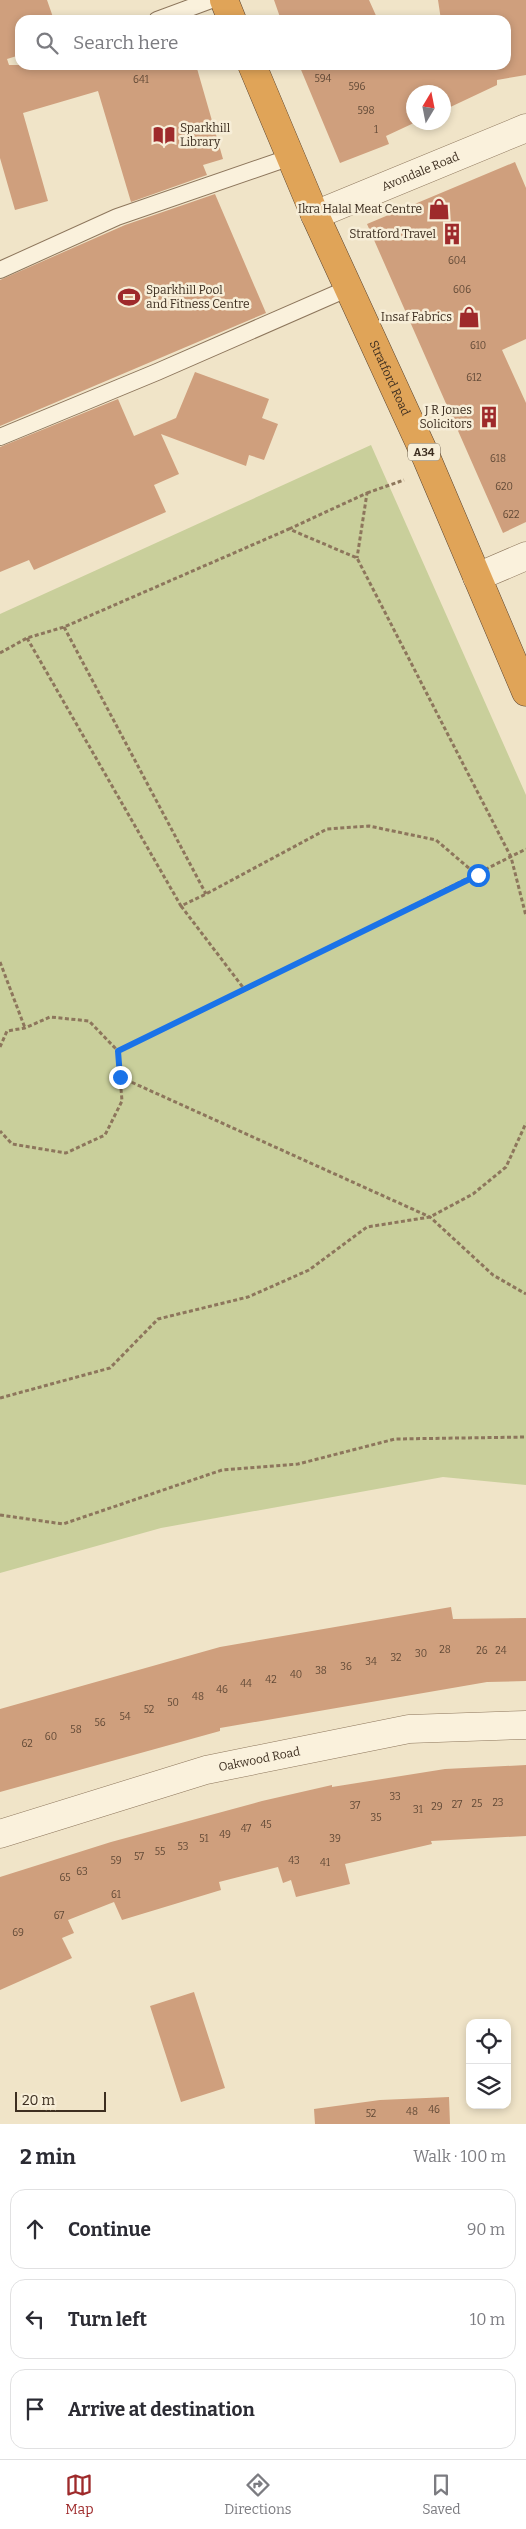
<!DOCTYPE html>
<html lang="en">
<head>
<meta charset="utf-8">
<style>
  :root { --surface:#fff; --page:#f7f7f7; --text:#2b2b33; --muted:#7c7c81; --line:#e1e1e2; --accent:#9e2a2b }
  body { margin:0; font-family:Bitter,serif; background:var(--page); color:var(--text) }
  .controls { position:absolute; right:15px; bottom:15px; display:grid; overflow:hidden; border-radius:10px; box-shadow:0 2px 8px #0003 }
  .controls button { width:45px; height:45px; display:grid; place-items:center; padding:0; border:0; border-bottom:1px solid var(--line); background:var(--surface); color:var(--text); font:25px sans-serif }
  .compass { position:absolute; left:406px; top:85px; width:45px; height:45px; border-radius:50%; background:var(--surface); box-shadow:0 2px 8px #0003; rotate:10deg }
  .scale { position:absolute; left:15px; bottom:12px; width:91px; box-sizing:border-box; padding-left:5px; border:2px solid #3d2e20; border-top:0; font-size:14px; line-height:18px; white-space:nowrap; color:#3d2e20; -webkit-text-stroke:4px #f7eed8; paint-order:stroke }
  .stop { position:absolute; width:15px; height:15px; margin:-11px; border:4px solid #1a73e8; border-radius:50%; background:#fff }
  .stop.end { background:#1a73e8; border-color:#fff; box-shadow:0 1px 5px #0008 }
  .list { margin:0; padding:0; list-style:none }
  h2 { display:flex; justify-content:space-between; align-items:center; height:65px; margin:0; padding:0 20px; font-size:21px }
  h2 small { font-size:16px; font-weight:400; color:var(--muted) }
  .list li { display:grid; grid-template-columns:32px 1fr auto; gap:15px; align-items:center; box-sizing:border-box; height:80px; margin:0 10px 10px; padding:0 10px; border:1px solid var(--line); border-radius:15px }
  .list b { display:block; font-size:19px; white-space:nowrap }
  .list em { font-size:16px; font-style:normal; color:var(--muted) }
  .icon { flex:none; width:28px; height:28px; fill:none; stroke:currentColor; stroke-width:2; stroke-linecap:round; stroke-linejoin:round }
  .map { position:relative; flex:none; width:526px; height:2124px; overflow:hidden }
  .search { position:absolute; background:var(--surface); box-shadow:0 2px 8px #0003; left:15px; right:15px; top:15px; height:55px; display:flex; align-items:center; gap:12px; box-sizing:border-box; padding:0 18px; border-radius:15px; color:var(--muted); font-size:19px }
  .sheet { height:335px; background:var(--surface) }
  nav { display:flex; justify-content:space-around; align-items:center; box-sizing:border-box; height:70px; border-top:1px solid var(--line); background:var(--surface); font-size:14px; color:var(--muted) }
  nav a { display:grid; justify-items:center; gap:2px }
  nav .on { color:var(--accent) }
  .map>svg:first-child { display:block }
  .green { fill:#c9cf9b }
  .building { fill:#cf9f7d }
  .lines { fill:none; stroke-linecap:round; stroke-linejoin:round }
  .lane-casing { stroke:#8d765c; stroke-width:18 }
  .street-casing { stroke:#8d765c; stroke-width:29 }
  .highway-casing { stroke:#5b4430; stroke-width:29 }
  .path { stroke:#8d765c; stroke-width:3; stroke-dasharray:4 2.5; stroke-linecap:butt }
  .lane { stroke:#faf1dc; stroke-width:16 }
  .street { stroke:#faf1dc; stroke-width:28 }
  .highway { stroke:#e0a458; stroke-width:28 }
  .route { stroke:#1a73e8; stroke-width:6 }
  .labels { text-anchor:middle; stroke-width:5; stroke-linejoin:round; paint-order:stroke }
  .number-label { font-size:10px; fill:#624a37 }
  .shield { fill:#f7eed8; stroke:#756857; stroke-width:1 }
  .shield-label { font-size:11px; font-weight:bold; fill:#3d2e20 }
  .poi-label { font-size:12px; fill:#3d2e20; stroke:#f7eed8; text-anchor:end }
  .street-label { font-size:12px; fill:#3d2e20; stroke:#f7eed8 }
</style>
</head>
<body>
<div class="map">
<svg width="526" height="2124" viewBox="0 0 526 2124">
  <rect width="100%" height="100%" fill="#f0e4c8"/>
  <path class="green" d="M371 445 526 795V1485L443 1477 161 1528 0 1573V614Z"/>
  <path class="building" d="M0 0H47L54 20H20V55L7 59 9 65H196L223 159 203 165 207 175 131 202 98 91 23 113 48 201 15 210 0 158Z
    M274 0H369L378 20H281Z
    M438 0H526V75L497 80V85L444 110V92H414V122H416L386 136 389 144 340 163 299 65H506V20H441Z
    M515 162 526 188V339L502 350 526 403V522L503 533 367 224Z
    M215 194 266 313 0 426V280L125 225Z
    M195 372 269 399 262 418 278 424 264 460 249 455 246 466 161 434 179 474 154 485 166 512 34 570 29 560 0 572V447L118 399 134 436 176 418Z
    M451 1607 453 1619 526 1618V1681L487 1682 220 1728V1731L0 1792V1709L220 1647Z
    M526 1765V1836L431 1841 432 1844 345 1864 350 1884 296 1897 291 1880 283 1883 278 1867 219 1882 221 1890 122 1920 114 1902 68 1920 74 1933 62 1938 72 1958 0 1990V1877L111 1842 262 1801 332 1785V1787L445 1769Z
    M194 1992 225 2088 181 2102 150 2006Z
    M449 2097 450 2124H315L314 2109 380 2100Z"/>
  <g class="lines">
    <g class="lane-casing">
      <path id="lane" d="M157 20 211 0
        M0 270 117 217 291 157
        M0 437 157 372 349 288"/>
    </g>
    <g class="street-casing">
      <g id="street">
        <path id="s1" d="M315 215 526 128"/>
        <path d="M477 577 526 556"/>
        <path id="s2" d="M0 1834 206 1770 409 1729 526 1725"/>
      </g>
    </g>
    <g class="highway-casing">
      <g id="highway">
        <path d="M224 0 232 20"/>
        <path id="s3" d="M252 65 315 215 427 459 526 692"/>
      </g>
    </g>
    <path class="path" d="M367 493 404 480
      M289 529 367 493 357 558
      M64 627 206 894
      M27 638 181 906 206 894 327 829 369 826 436 840 477 875
      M0 653 27 638 64 627 289 529 357 558 511 857 526 916
      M181 906 245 990
      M0 962 25 1028
      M0 1047 7 1031 25 1028 50 1017 89 1021 118 1051 122 1101 105 1135 66 1153 12 1144 0 1131
      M118 1051 245 990 526 849
      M120 1077 430 1217 493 1275 526 1294
      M0 1398 110 1368 158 1319 248 1297 309 1270 367 1227 430 1217 473 1194 506 1167 526 1123
      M0 1515 63 1524 222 1470 298 1464 395 1439 526 1437"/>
    <use href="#lane" class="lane"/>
    <use href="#street" class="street"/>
    <use href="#highway" class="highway"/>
  </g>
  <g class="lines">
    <path class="route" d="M120 1077 118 1051 478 875"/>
  </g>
  <defs>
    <g id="library-bare" transform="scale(1.725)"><path d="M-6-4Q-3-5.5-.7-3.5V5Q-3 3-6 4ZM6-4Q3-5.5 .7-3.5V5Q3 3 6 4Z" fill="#9e2a2b" stroke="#f7eed8" stroke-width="2.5" paint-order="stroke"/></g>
    <g id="shop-bare" transform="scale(1.725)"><path d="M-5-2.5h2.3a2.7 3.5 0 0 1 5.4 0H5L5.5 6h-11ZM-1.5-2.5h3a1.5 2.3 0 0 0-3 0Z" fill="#9e2a2b" stroke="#f7eed8" stroke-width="2.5" paint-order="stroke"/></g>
    <g id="building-bare" transform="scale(1.725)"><path d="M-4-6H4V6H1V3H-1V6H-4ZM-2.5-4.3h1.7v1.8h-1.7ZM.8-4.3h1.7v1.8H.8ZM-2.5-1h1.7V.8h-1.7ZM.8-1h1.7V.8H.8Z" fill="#9e2a2b" stroke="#f7eed8" stroke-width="2.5" paint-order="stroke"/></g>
    <g id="stadium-bare" transform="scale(1.725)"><path d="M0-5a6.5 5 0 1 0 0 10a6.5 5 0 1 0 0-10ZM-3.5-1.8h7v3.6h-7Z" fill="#9e2a2b" stroke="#f7eed8" stroke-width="2.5" paint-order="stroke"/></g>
  </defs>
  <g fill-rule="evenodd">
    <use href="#library-bare" x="164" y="135"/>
    <use href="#shop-bare" x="439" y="209"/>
    <use href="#building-bare" x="452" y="234"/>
    <use href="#stadium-bare" x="129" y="297"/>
    <use href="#shop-bare" x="469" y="317"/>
    <use href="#building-bare" x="489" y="417"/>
  </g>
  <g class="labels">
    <g class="number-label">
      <text x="323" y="82">594</text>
      <text x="141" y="83">641</text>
      <text x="357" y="90">596</text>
      <text x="366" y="114">598</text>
      <text x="376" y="133">1</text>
      <text x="457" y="264">604</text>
      <text x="462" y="293">606</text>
      <text x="478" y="349">610</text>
      <text x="474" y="381">612</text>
      <text x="498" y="462">618</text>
      <text x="504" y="490">620</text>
      <text x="511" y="518">622</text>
      <text x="445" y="1653">28</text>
      <text x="482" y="1654">26</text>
      <text x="501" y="1654">24</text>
      <text x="421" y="1657">30</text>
      <text x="396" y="1661">32</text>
      <text x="371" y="1665">34</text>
      <text x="346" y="1670">36</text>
      <text x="321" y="1674">38</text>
      <text x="296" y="1678">40</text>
      <text x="271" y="1683">42</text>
      <text x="246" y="1687">44</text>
      <text x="222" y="1693">46</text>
      <text x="198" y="1700">48</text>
      <text x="173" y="1706">50</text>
      <text x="149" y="1713">52</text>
      <text x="125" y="1720">54</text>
      <text x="100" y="1726">56</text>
      <text x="76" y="1733">58</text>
      <text x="51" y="1740">60</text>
      <text x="27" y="1747">62</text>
      <text x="395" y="1800">33</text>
      <text x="498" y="1806">23</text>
      <text x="477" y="1807">25</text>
      <text x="457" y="1808">27</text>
      <text x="355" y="1809">37</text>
      <text x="437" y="1810">29</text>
      <text x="418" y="1813">31</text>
      <text x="376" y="1821">35</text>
      <text x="266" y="1828">45</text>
      <text x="246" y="1832">47</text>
      <text x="225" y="1838">49</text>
      <text x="204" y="1842">51</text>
      <text x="335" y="1842">39</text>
      <text x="183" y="1850">53</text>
      <text x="160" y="1855">55</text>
      <text x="139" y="1860">57</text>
      <text x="116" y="1864">59</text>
      <text x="294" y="1864">43</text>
      <text x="325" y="1866">41</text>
      <text x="82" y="1875">63</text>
      <text x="65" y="1881">65</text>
      <text x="116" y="1898">61</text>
      <text x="59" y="1919">67</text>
      <text x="18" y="1936">69</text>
      <text x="434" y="2113">46</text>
      <text x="412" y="2115">48</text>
      <text x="371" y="2117">52</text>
    </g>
    <rect class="shield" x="408" y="443.5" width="32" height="17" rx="4"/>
    <g class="shield-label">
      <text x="424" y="456">A34</text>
    </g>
    <g class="poi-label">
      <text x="180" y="132" text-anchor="start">Sparkhill<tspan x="180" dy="14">Library</tspan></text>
      <text x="422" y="213">Ikra Halal Meat Centre</text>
      <text x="436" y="238">Stratford Travel</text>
      <text x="146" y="294" text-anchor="start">Sparkhill Pool<tspan x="146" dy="14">and Fitness Centre</tspan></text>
      <text x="452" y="321">Insaf Fabrics</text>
      <text x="472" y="414">J R Jones<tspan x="472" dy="14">Solicitors</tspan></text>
    </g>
    <g class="street-label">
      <text dy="4" stroke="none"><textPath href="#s1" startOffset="114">Avondale Road</textPath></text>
      <text dy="4" stroke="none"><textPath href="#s3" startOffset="342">Stratford Road</textPath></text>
      <text dy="4" stroke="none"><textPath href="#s2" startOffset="270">Oakwood Road</textPath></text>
    </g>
  </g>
</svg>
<div class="controls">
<button><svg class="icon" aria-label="locate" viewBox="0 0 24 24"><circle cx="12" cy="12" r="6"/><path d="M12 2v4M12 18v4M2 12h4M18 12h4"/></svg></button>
<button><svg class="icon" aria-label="layers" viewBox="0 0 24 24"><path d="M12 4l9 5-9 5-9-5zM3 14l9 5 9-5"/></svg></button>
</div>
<svg class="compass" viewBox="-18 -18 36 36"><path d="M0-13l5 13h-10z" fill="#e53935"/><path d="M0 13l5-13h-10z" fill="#7c7c81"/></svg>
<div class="scale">20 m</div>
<div class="stop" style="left:478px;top:875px"></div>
<div class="stop end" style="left:120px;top:1077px"></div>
<div class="search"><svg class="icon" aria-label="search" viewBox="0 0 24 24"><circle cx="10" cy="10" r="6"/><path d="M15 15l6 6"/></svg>Search here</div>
</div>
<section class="sheet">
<h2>2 min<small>Walk · 100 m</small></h2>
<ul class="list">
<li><svg class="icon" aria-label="ahead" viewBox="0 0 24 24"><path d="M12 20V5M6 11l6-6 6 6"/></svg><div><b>Continue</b></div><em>90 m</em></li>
<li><svg class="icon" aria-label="left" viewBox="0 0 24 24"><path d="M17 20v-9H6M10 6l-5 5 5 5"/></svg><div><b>Turn left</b></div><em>10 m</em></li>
<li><svg class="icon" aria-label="arrive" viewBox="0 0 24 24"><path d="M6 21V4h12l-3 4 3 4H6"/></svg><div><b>Arrive at destination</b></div></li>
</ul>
</section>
<nav>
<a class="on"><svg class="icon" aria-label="map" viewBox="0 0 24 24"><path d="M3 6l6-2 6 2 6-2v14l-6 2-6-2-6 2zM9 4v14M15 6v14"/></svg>Map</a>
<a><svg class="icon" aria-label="directions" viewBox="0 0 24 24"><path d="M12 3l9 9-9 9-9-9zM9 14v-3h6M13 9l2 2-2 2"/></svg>Directions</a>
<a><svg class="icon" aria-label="saved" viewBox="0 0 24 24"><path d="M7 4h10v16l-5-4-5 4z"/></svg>Saved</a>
</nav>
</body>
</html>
